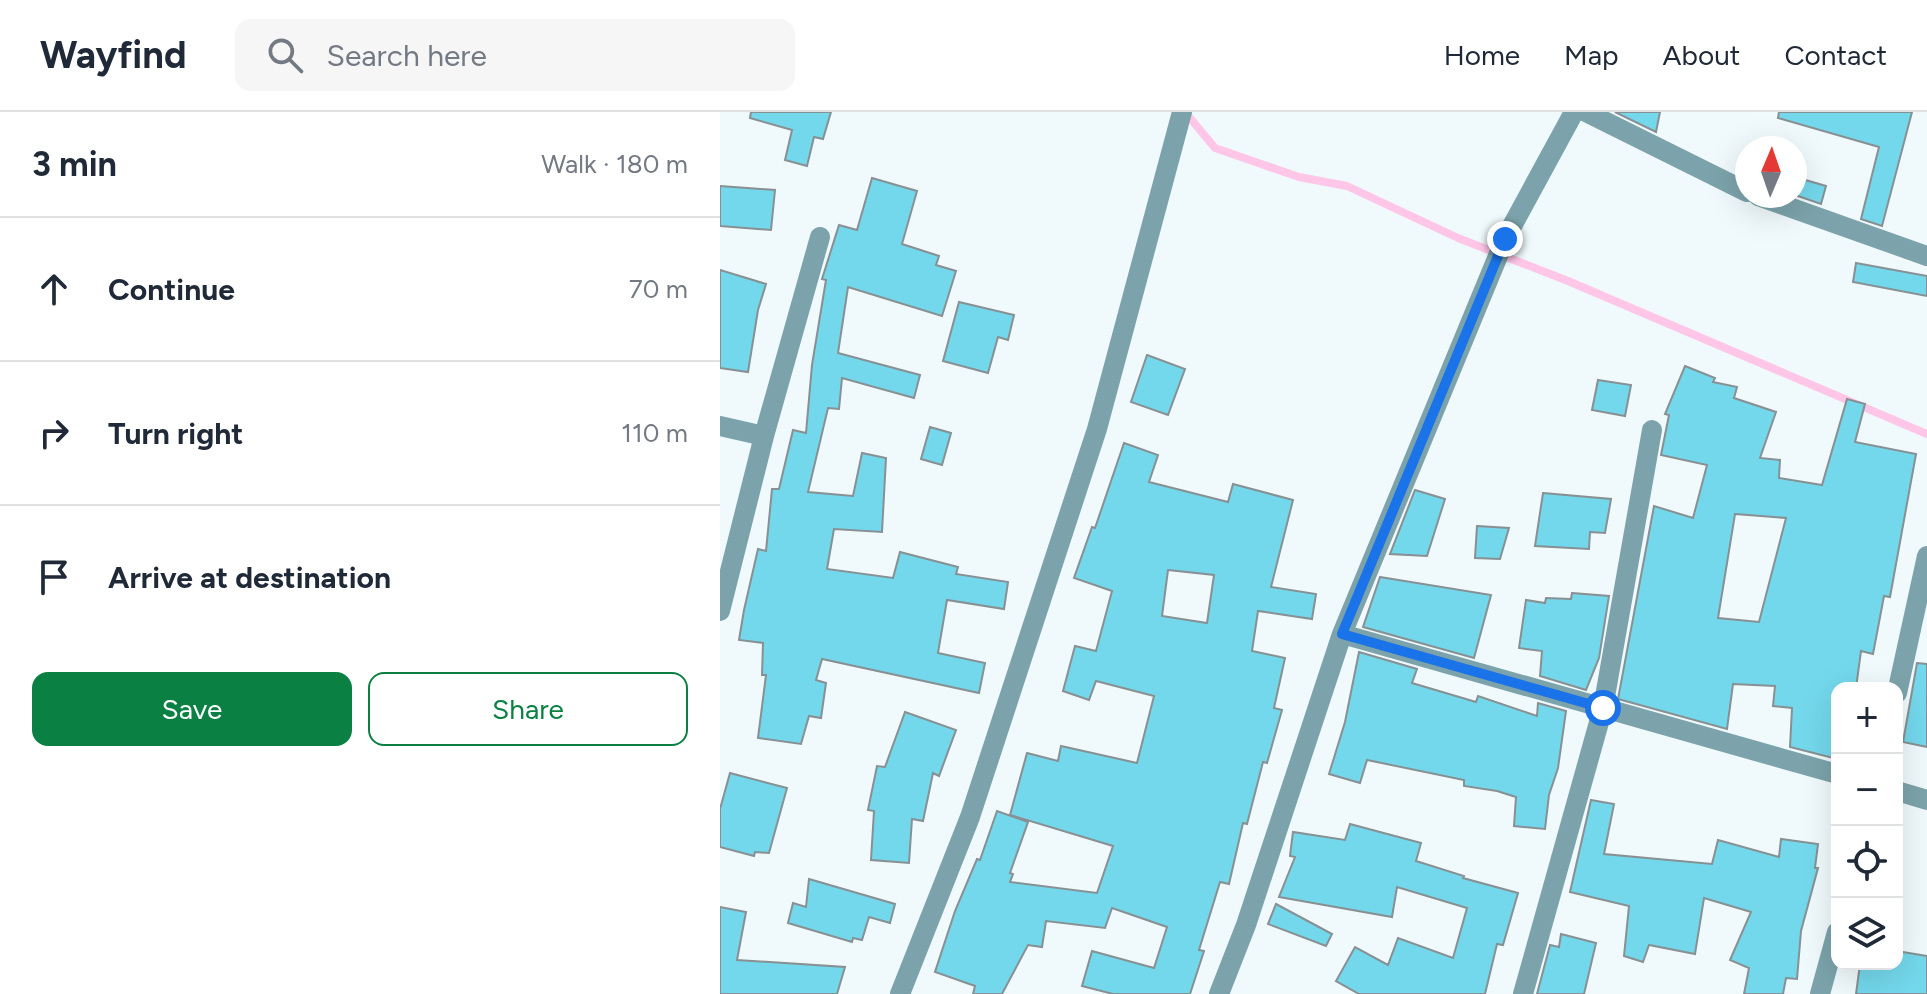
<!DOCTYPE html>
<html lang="en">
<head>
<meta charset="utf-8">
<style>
  :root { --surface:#fff; --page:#f6f6f7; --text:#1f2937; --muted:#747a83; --line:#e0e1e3; --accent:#0b8043 }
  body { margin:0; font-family:Figtree,sans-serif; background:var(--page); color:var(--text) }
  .controls { position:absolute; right:24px; bottom:24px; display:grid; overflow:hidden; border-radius:16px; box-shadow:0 8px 32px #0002 }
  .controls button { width:72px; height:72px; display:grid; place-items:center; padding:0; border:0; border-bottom:2px solid var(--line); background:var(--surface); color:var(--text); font:40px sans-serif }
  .compass { position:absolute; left:1015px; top:24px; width:72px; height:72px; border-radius:50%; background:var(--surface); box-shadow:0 8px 32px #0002; rotate:2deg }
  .stop { position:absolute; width:24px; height:24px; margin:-18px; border:6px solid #1a73e8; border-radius:50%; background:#fff }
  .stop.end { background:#1a73e8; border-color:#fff; box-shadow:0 2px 8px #0008 }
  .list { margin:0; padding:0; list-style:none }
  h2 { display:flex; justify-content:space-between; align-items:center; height:104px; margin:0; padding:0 32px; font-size:34px }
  h2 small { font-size:26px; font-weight:400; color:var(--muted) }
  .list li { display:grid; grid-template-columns:52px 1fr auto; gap:24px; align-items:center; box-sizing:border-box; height:144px; padding:0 32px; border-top:2px solid var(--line) }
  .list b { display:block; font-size:30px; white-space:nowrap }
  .list em { font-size:26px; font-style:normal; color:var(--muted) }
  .actions { display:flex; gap:16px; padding:24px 32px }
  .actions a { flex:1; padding:18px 0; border:2px solid var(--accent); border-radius:16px; text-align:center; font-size:28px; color:var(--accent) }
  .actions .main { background:var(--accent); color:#fff }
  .icon { flex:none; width:44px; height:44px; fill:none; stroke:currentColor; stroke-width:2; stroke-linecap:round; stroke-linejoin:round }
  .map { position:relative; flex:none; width:1207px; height:882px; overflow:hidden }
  header { display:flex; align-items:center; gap:48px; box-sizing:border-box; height:112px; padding:0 40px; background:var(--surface); border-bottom:2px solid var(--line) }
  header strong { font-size:38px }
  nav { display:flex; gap:44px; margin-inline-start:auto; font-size:28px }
  .search { width:560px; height:72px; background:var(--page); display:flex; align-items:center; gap:20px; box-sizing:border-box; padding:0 28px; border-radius:16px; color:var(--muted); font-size:30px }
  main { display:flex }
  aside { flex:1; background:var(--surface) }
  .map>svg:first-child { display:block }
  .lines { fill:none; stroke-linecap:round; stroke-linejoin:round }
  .stream { stroke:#ffc6e8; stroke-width:8 }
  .building { fill:#74d8ec; stroke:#879092; stroke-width:2; fill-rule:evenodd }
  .minor { stroke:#7ca3ab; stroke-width:20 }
  .route { stroke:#1a73e8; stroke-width:10 }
</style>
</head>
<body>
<header>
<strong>Wayfind</strong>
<div class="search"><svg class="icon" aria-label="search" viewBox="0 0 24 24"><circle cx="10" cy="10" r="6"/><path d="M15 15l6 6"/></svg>Search here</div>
<nav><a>Home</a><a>Map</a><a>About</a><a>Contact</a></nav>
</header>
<main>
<aside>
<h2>3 min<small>Walk · 180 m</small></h2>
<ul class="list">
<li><svg class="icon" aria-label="ahead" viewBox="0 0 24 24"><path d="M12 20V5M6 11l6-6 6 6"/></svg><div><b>Continue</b></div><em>70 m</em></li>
<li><svg class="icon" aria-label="right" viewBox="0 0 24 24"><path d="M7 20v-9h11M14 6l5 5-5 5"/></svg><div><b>Turn right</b></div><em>110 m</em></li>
<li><svg class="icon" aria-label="arrive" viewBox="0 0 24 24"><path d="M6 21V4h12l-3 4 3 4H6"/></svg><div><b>Arrive at destination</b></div></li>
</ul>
<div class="actions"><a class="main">Save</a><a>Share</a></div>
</aside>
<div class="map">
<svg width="1207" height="882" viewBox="0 0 1207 882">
  <rect width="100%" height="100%" fill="#f0f9fb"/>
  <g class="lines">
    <path class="stream" d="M465 0 495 36 579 65 627 74 738 126 848 169 1207 322"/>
  </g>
  <path class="building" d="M31 0H111L103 27 94 25 87 54 65 48 72 18 30 6Z
    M895 0H940L936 20Z
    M1059 0H1192L1162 114 1141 107 1159 35 1058 6Z
    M1075 65 1106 74 1101 92 1075 83Z
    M152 66 197 79 182 132 219 144 216 153 236 159 222 204 128 175 118 241 200 263 194 286 122 266 119 297 108 296 88 380 133 384 142 341 166 346 162 420 114 417 107 457 173 466 180 440 238 455 236 462 288 470 284 497 227 488 218 541 265 551 259 581 102 547 96 568 106 571 101 606 89 604 81 632 38 626 46 563H42L43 531 19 528 24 498 38 437 46 439 52 377H59L73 318 86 321 92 253 106 168 102 167 119 113 137 118Z
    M0 74 55 78 51 118 0 114Z
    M1136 151 1207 164V184L1133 170Z
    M0 158 46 172 38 198 28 260 0 256Z
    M239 190 294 203 288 228 278 225 268 261 223 249Z
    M427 243 465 257 448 303 411 290Z
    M965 254 995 266 993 270 1017 275 1014 286 1056 300 1040 346 1060 348 1059 366 1102 373 1127 287 1145 292 1135 330 1196 342 1170 485 1164 484 1153 542 1141 539 1136 576H1117V647L1070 635 1072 596 1053 594 1055 574 1013 572 1007 617 898 587 934 394 973 406 987 353 941 343 949 303 945 302ZM1015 402 1066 406 1039 510 998 506Z
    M878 268 911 273 905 304 872 298Z
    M210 315 231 321 222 353 201 347Z
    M404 331 438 343 429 370 508 390 513 372 573 388 551 475 596 482 592 507 538 499 532 539 565 546 554 596 562 598 547 651 543 650 527 712 523 711 509 772 500 770 479 838 484 839 470 882H393L362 874 372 839 434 856 447 815 392 796 385 816 326 809 322 835 308 833 282 882H253L255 874 215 860 235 799 257 747 260 748 277 699 308 710 290 761 293 762 290 770 377 781 393 734 290 703 307 641 338 649 341 634 417 651 434 584 376 569 369 588 343 579 355 534 376 539 392 479 354 466 372 415 375 416ZM448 458 494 463 487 511 442 504Z
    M695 378 725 387 707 444 670 442Z
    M823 381 891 387 885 421 870 420 869 437 815 434Z
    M757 414 789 416 780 447 755 446Z
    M660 465 771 483 754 546 643 515Z
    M852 481 889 484 879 546 866 578 820 564 822 539 799 536 806 488 825 491 826 486 851 487Z
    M639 540 697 557 692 571 756 590 758 584 817 604 818 591 846 599 838 656 829 683 825 717 794 714 796 685 777 679 744 674V668L647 648 640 671 609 662 625 610Z
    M1197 551 1207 552V635L1183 630Z
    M185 600 236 618 219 664 213 661 203 709 192 707 189 751 151 748 154 699 148 698 157 654 165 655Z
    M10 661 67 676 49 741 35 740 34 744 0 735V697Z
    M871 688 894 692 884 742 992 752 998 728 1059 745 1061 727 1098 732 1095 756H1098L1081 819 1077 867 1066 866 1063 882H1024L1029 856 1010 848 1031 800 984 786 975 842 929 833 923 850 904 844 909 794 850 780Z
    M630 712 701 731 696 749 744 764 743 766 798 781 783 833 777 832 765 882H639L616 869 635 835 668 853 678 826 733 846 747 796 677 775 672 805 559 785 575 745 570 744 573 720 625 728Z
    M89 767 175 792 170 811 149 805 142 828 133 826 132 830 68 811 73 791 86 795Z
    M556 792 612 822 606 834 548 812Z
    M0 795 26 800 17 848 125 855 117 882H0Z
    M841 822 876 831 864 882H817L830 833 839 835Z
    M1177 839 1207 844V882H1136L1140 852H1177Z"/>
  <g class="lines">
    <path class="minor" d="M866 0 1027 80
      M1038 84 1207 144
      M0 314 44 324
      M0 499 44 324 100 125
      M622 522 1117 662
      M1177 581 1207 444
      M1177 679 1207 688
      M180 882 250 705 377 317 462 0
      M499 882 526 813 622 522 785 127 854 0
      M803 882 883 596 932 318
      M1100 882 1117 820"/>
  </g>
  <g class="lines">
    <path class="route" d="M785 127 622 522 883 596"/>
  </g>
</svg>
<div class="controls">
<button>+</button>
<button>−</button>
<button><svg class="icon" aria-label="locate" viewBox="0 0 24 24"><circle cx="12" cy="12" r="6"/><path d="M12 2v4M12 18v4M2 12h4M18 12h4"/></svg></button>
<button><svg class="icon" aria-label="layers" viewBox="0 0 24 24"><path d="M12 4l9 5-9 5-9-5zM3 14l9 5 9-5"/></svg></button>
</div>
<svg class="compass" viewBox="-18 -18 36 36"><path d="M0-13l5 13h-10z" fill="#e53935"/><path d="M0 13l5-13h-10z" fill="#747a83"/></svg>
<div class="stop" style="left:883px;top:596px"></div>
<div class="stop end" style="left:785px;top:127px"></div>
</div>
</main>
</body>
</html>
